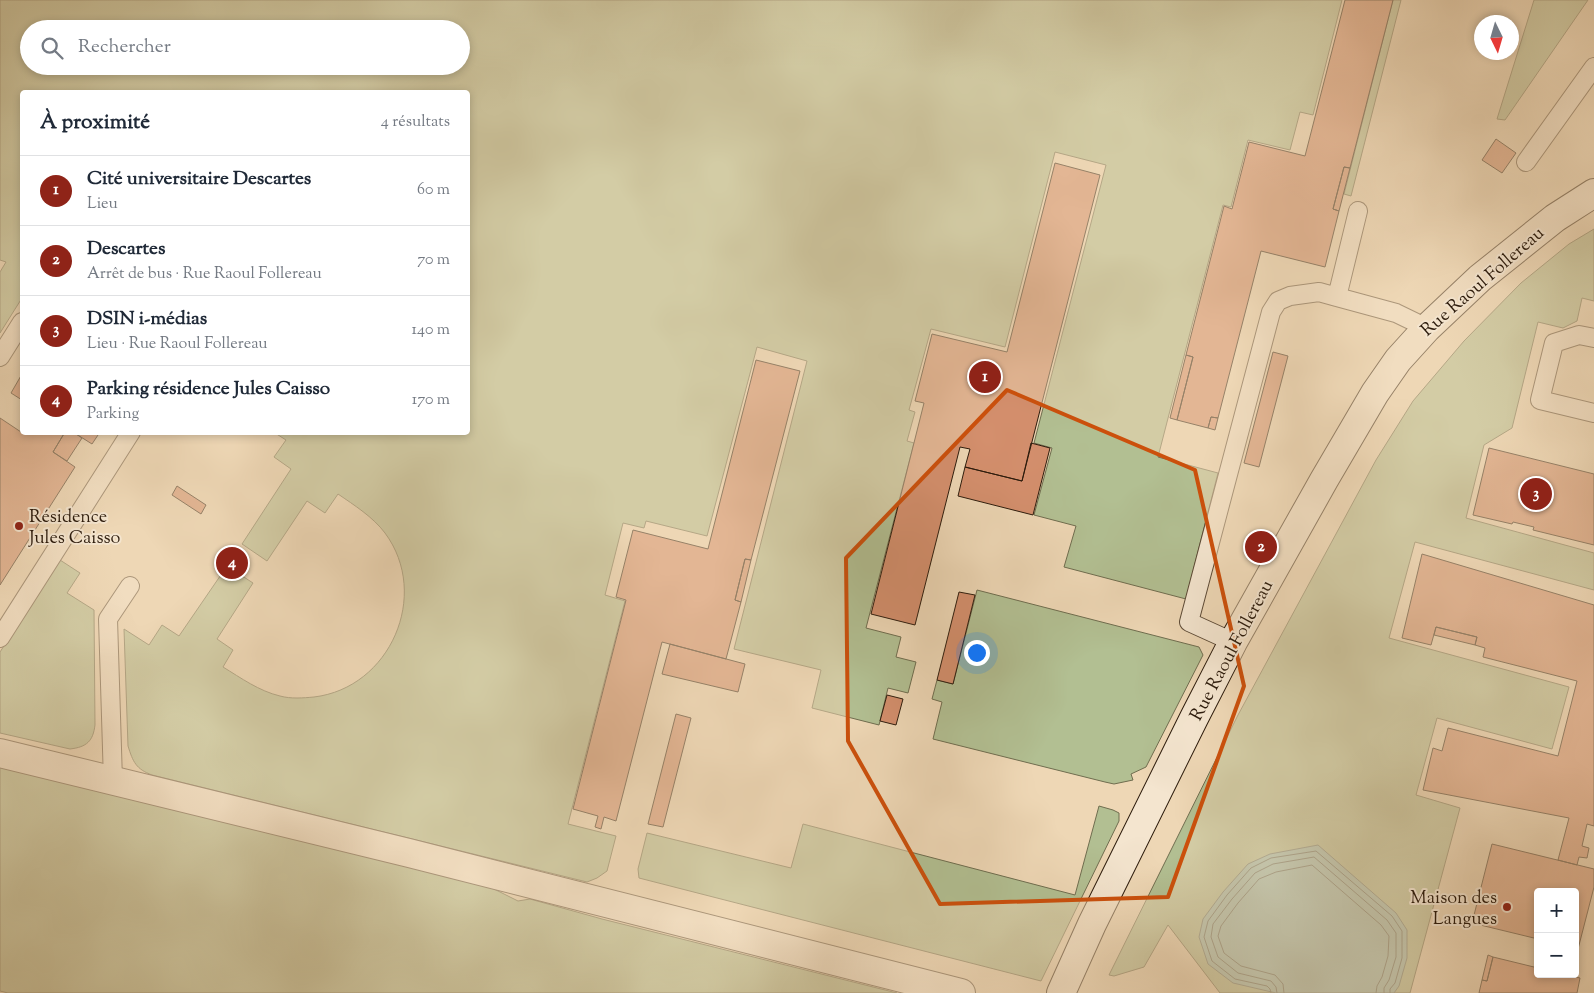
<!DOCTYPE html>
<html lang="fr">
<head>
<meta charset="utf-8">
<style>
  :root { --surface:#fff; --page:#f2f2f3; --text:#1f2937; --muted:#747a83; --line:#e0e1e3; --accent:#8f2418 }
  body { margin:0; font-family:"Sorts Mill Goudy",serif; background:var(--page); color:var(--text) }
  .controls { position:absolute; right:15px; bottom:15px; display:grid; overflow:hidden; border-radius:5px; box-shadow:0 2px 8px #0003 }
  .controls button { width:45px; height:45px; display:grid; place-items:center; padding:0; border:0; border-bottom:1px solid var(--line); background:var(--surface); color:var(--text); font:25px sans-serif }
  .compass { position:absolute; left:1474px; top:15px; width:45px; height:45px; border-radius:50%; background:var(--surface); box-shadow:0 2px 8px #0003; rotate:175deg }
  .you { position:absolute; left:976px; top:652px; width:18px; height:18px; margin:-12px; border:4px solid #fff; border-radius:50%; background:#1a73e8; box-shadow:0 0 0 8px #1a73e833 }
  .badge { display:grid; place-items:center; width:32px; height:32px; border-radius:50%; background:var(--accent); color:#fff; font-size:16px; font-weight:700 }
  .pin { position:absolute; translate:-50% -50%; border:2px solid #fff; box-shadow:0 1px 5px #0006 }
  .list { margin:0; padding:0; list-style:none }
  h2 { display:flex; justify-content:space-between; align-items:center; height:65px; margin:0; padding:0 20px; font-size:21px }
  h2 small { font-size:16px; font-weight:400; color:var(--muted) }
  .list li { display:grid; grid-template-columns:32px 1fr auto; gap:15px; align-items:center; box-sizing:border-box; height:70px; padding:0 20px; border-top:1px solid var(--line) }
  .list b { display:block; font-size:19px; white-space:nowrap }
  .list p { margin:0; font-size:16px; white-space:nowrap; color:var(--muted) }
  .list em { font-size:16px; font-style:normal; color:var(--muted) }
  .icon { flex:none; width:28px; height:28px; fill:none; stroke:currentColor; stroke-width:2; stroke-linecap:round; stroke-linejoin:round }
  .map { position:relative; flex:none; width:1594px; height:993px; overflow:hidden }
  .search { position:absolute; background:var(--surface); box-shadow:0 2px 8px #0003; left:20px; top:20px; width:450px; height:55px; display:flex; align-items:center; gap:12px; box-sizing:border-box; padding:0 18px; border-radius:28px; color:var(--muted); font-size:19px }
  .panel { position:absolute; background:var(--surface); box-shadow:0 2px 8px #0003; left:20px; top:90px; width:450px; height:345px; border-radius:5px }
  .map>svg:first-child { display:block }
  .green { fill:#b2bf92; stroke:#6f6d4f; fill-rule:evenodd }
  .water { fill:#99baad; stroke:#6d7a6d }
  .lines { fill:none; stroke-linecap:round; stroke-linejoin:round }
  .shore { stroke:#626a5c; stroke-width:1 }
  .building { fill:#d48f6d; stroke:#2c1b0c }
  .lane-casing { stroke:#5c4a36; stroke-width:20 }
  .street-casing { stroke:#5c4a36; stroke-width:30 }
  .secondary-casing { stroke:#2c1b0c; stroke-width:30 }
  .lane { stroke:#f4e5cf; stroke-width:18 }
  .street { stroke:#f4e5cf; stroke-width:28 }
  .secondary { stroke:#f4e5cf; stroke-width:28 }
  .marked { fill:none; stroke:#cc500c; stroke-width:4; stroke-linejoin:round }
  .poi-dot { fill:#8f2418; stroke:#f4e5cf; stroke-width:2 }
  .labels { text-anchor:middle; stroke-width:4; stroke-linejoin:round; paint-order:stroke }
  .street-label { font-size:18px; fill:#2c1b0c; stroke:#f4e5cf }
  .poi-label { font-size:18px; fill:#2c1b0c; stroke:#f4e5cf; text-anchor:start }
</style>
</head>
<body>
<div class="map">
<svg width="1594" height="993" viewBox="0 0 1594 993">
  <rect width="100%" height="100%" fill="#eed7b5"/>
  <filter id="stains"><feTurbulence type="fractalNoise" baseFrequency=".004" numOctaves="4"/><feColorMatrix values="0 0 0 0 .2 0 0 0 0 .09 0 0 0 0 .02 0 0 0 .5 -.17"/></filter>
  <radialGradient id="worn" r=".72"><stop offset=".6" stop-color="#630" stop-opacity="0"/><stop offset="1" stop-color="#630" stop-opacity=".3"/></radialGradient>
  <path class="green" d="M0 0H1342L1313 115 1300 112 1290 150 1248 140 1231 207 1223 205 1158 457 1218 473 1186 599 1064 567 1076 526 1034 515 1052 448 1034 443 1106 165 1055 152 1005 347 931 329 909 410 915 412 907 441 914 443 866 628 901 637 896 657 916 662 908 693 888 688 879 725 812 708 821 670 734 649 807 361 757 347 707 536 646 521 644 528 623 523 605 595 625 601 568 824 616 836 607 871 597 878 587 882 152 775C136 769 133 762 128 746L124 629 149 645 162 625 179 636 227 566 253 583 217 639 233 650 223 667C241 678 259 691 280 696 291 699 303 698 314 697 390 688 431 595 385 533 373 517 354 505 338 494L325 513 307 501 267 561 242 544 291 469 274 457 286 440 275 433 468 432V92H22V298L0 333V272L6 262 0 260ZM29 29H461V66H29Z
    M1393 0H1401L1351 196 1344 194Z
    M1534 0H1588L1505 120 1497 119Z
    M1594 229V301L1582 298 1577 321 1563 328 1538 322 1512 428 1484 445 1466 518 1594 553V590L1415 542 1389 638 1569 687 1552 749 1437 718 1416 795 1460 808 1410 993H1220L1168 925 1144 967 1114 976 1109 975 1238 715 1376 460 1413 401 1464 341 1521 283 1569 244Z
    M60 560 80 573 67 593 94 610 95 725C93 741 87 747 70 749L0 733V652Z
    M977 590 1199 647 1203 655 1146 767 1131 774 1133 780 1114 784 1105 782 933 739 942 702 932 699 937 680 953 684Z
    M0 765 482 883 518 901 530 899 602 919 897 993H8L0 991Z
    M1099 806 1113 810 1119 813V821L1041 981 639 878 638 869 647 833 791 868 803 824 1075 895Z"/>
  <path class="water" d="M1318 845 1396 913 1407 930V958L1399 986 1394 993H1276L1233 983 1208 964 1199 937 1203 919 1223 892 1248 864 1270 854Z"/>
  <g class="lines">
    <path class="shore" d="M1271 993 1270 989 1267 986 1235 979 1212 961 1204 937 1208 921 1227 895 1251 868 1271 858 1316 851 1392 916 1402 931V958L1395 983 1390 989V993
      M1277 993 1276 987 1271 981 1238 973 1218 957 1211 937 1213 924 1232 899 1255 873 1273 864 1314 857 1387 920 1396 933V957L1389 980 1384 988V993
      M1284 993 1283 984 1275 975 1241 966 1224 953 1218 936 1221 926 1238 903 1259 879 1276 872 1312 865 1381 925 1389 936 1388 956 1382 977 1377 986 1376 993"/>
  </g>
  <path class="building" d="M1345 0H1393L1350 168 1344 167 1333 209 1339 211 1325 267 1261 251 1218 418 1211 417 1208 428 1177 420 1193 357 1186 355 1224 206 1232 209 1249 142 1305 156Z
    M1496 139 1516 153 1502 173 1482 160Z
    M1055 163 1100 175 1022 481 965 467 970 449 960 447 915 625 871 614 924 403 915 401 932 334 1007 352Z
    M1344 167 1350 168 1339 211 1333 209Z
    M1273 352 1288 356 1259 467 1244 463Z
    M1186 355 1193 357 1177 420 1170 418Z
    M756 360 800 371 751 560 745 559 735 600 741 602 726 659 662 642 616 821 604 817 601 829 595 827 598 816 573 809 626 600 616 597 633 530 708 549Z
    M22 374V400L11 393Z
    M1211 417 1218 418 1215 430 1208 428Z
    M0 418 21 432 22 429V432H65L53 452 75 467 0 585Z
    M65 432H73L82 438 67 461 53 452Z
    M73 432H100L92 444Z
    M1031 443 1050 448 1033 515 958 496 965 467 1022 481Z
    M1489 448 1594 474V545L1533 530 1534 527 1513 522 1512 524 1473 515Z
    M177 486 206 505 201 514 172 495Z
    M1422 554 1594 605V826L1587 824 1582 846 1589 848 1587 858 1579 857 1577 865 1558 860 1569 818 1423 790 1433 748 1442 751 1448 728 1558 756 1577 681 1483 657 1485 648 1475 645 1477 637 1436 627 1431 645 1402 638Z
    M745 559 751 560 741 602 735 600Z
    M959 592 975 595 953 684 937 680Z
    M1436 627 1477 637 1475 645 1434 635Z
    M670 644 745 664 738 692 662 674Z
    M887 695 903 699 896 725 880 721Z
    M676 714 691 718 663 827 648 824Z
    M1492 844 1594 869V887L1578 949 1575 948V892H1538V939L1472 923Z
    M1488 955 1493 957 1487 981 1482 980Z
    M1493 957 1538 968V974H1564L1580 978 1577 993H1479L1482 980 1487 981Z"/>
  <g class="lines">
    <g class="lane-casing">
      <path id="lane" d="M1526 162 1594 67
        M1358 211 1337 297 1396 313 1427 328
        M1594 338 1579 335 1554 343 1540 400 1594 413
        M0 357 22 322
        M0 638 131 432
        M1233 642 1189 622 1271 312 1278 301 1290 296 1319 292 1337 297
        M113 781 108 619 130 586"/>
    </g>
    <g class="street-casing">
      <path id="street" d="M0 753 409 853 961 993"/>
    </g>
    <g class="secondary-casing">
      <path id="secondary" d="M1061 993 1092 924 1194 718 1233 642 1324 480 1375 393 1398 360 1427 328 1480 278 1555 218 1594 193"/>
    </g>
    <use href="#lane" class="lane"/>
    <use href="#street" class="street"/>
    <use href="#secondary" class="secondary"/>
  </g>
  <path d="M0 0H1594V993H0ZM1007 390 1195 470 1244 686 1168 897 940 904 848 741 846 558Z" fill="#eed7b5" fill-opacity=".55" fill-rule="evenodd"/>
  <path class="marked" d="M1007 390 1195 470 1244 686 1168 897 940 904 848 741 846 558Z"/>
  <g class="poi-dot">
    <circle cx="19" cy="526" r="5"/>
    <circle cx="1507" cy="907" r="5"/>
  </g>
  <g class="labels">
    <g class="street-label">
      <text transform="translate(1482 281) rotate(-41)" y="6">Rue Raoul Follereau</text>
      <text transform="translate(1231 650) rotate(-62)" y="6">Rue Raoul Follereau</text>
    </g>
    <g class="poi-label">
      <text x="29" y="522">Résidence<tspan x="29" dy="21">Jules Caisso</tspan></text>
      <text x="1497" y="903" text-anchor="end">Maison des<tspan x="1497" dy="21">Langues</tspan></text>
    </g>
  </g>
  <rect width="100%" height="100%" filter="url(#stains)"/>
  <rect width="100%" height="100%" fill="url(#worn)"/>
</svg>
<div class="controls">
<button>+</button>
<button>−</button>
</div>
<svg class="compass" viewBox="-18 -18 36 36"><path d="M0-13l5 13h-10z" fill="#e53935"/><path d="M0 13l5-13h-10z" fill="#747a83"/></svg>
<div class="you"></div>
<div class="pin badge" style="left:985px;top:377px">1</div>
<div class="pin badge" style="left:1261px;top:547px">2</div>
<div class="pin badge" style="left:1536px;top:494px">3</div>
<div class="pin badge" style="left:232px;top:563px">4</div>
<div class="search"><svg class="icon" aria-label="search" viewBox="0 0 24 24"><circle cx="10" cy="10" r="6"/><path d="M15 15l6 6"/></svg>Rechercher</div>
<section class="panel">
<h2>À proximité<small>4 résultats</small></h2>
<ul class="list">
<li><span class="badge">1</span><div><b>Cité universitaire Descartes</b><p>Lieu</p></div><em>60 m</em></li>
<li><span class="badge">2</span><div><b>Descartes</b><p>Arrêt de bus · Rue Raoul Follereau</p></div><em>70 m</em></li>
<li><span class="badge">3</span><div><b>DSIN i-médias</b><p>Lieu · Rue Raoul Follereau</p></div><em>140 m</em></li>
<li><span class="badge">4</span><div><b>Parking résidence Jules Caisso</b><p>Parking</p></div><em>170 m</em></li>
</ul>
</section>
</div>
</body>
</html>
